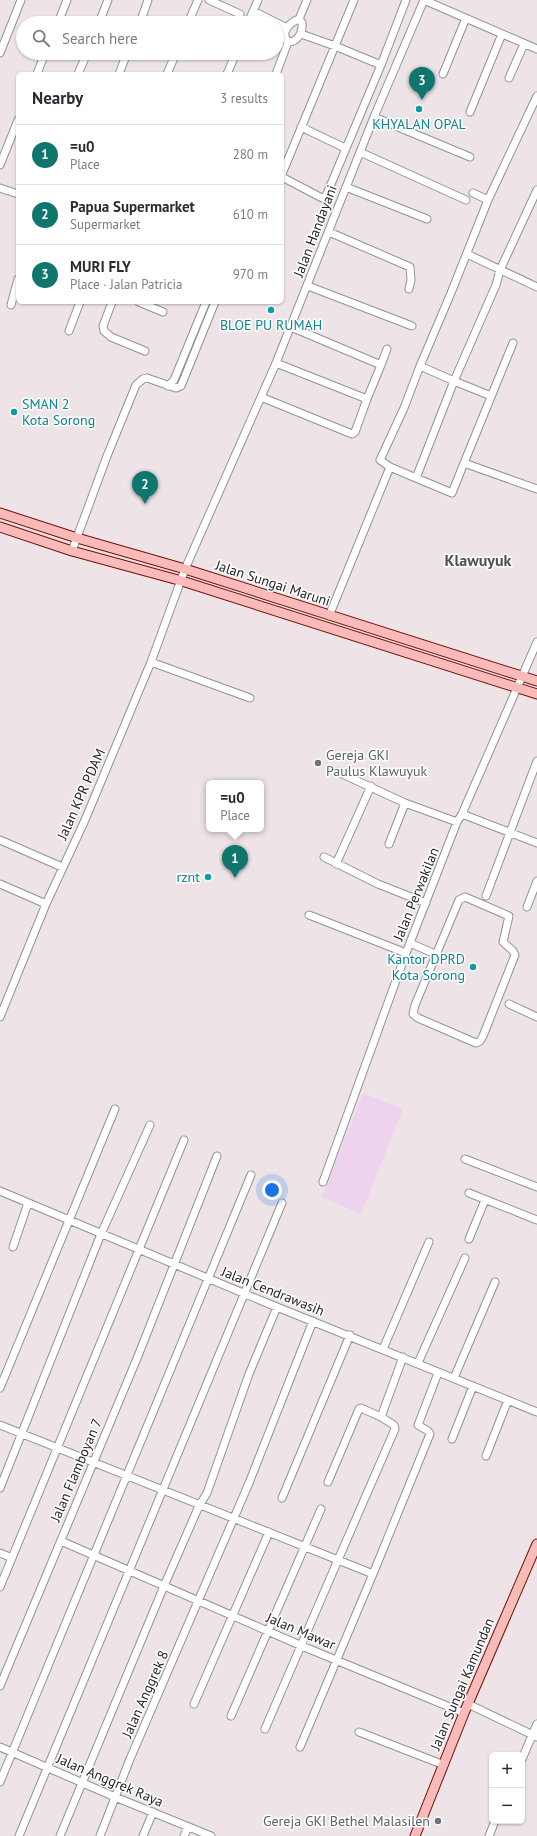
<!DOCTYPE html>
<html lang="en">
<head>
<meta charset="utf-8">
<style>
  :root { --surface:#fff; --page:#f7f7f7; --text:#2b2b33; --muted:#7c7c81; --line:#e1e1e2; --accent:#0f766e }
  body { margin:0; font-family:"PT Sans",sans-serif; background:var(--page); color:var(--text) }
  .controls { position:absolute; right:12px; bottom:12px; display:grid; overflow:hidden; border-radius:6px; box-shadow:0 1px 3px #0004 }
  .controls button { width:36px; height:36px; display:grid; place-items:center; padding:0; border:0; border-bottom:1px solid var(--line); background:var(--surface); color:var(--text); font:20px sans-serif }
  .you { position:absolute; left:272px; top:1190px; width:14px; height:14px; margin:-10px; border:3px solid #fff; border-radius:50%; background:#1a73e8; box-shadow:0 0 0 6px #1a73e833 }
  .badge { display:grid; place-items:center; width:26px; height:26px; border-radius:50%; background:var(--accent); color:#fff; font-size:13px; font-weight:700 }
  .pin { position:absolute; translate:-50% -33px; filter:drop-shadow(0 1px 2px #0008) }
  .pin::after { content:''; position:absolute; top:21px; width:14px; height:12px; background:inherit; clip-path:polygon(0 0,100% 0,50% 100%) }
  .popup { position:absolute; left:206px; top:780px; width:58px; height:52px; box-sizing:border-box; display:grid; place-content:center; border-radius:6px; background:var(--surface); filter:drop-shadow(0 1px 3px #0005); font-size:13px; white-space:nowrap; color:var(--muted) }
  .popup b { font-size:15px; color:var(--text) }
  .popup::after { content:''; position:absolute; left:50%; top:100%; margin-left:-8px; border:8px solid transparent; border-top-color:var(--surface) }
  .list { margin:0; padding:0; list-style:none }
  h2 { display:flex; justify-content:space-between; align-items:center; height:52px; margin:0; padding:0 16px; font-size:17px }
  h2 small { font-size:13px; font-weight:400; color:var(--muted) }
  .list li { display:grid; grid-template-columns:26px 1fr auto; gap:12px; align-items:center; box-sizing:border-box; height:60px; padding:0 16px; border-top:1px solid var(--line) }
  .list b { display:block; font-size:15px; white-space:nowrap }
  .list p { margin:0; font-size:13px; white-space:nowrap; color:var(--muted) }
  .list em { font-size:13px; font-style:normal; color:var(--muted) }
  .icon { flex:none; width:22px; height:22px; fill:none; stroke:currentColor; stroke-width:2; stroke-linecap:round; stroke-linejoin:round }
  .map { position:relative; flex:none; width:537px; height:1836px; overflow:hidden }
  .search { position:absolute; background:var(--surface); box-shadow:0 1px 3px #0004; left:16px; top:16px; width:268px; height:44px; display:flex; align-items:center; gap:10px; box-sizing:border-box; padding:0 14px; border-radius:22px; color:var(--muted); font-size:15px }
  .panel { position:absolute; background:var(--surface); box-shadow:0 1px 3px #0004; left:16px; top:72px; width:268px; height:232px; border-radius:6px }
  .map>svg:first-child { display:block }
  .commercial { fill:#efd3ee }
  .lines { fill:none; stroke-linecap:round; stroke-linejoin:round }
  .minor-casing { stroke:#929292; stroke-width:9 }
  .secondary-casing { stroke:#721108; stroke-width:11 }
  .minor { stroke:#fff; stroke-width:7 }
  .secondary { stroke:#f8bbb9; stroke-width:9 }
  .culture-dot { fill:#0f9aa8; stroke:#fff; stroke-width:1.5 }
  .worship-dot { fill:#6b7280; stroke:#fff; stroke-width:1.5 }
  .labels { text-anchor:middle; stroke-width:3; stroke-linejoin:round; paint-order:stroke }
  .culture-label { font-size:14px; fill:#0d838f; stroke:#fff }
  .street-label { font-size:14px; fill:#1e1e1e; stroke:#fff }
  .worship-label { font-size:14px; fill:#5b616d; stroke:#fff; text-anchor:start }
  .quarter-label { font-size:16px; font-weight:bold; fill:#515151; stroke:#fff }
</style>
</head>
<body>
<div class="map">
<svg width="537" height="1836" viewBox="0 0 537 1836">
  <rect width="100%" height="100%" fill="#eee4e8"/>
  <path class="commercial" d="M363 1093 403 1109 361 1214 322 1197Z"/>
  <g class="lines">
    <g class="minor-casing">
      <path id="minor" d="M209 0 240 14
        M424 0 537 49
        M253 11 287 28
        M299 19 307 0
        M296 20H300L302 23C303 32 298 42 288 42 280 33 288 25 296 20Z
        M58 23 67 0
        M99 23 108 0
        M140 23 148 0
        M188 23 198 0
        M248 23 258 0
        M301 34 335 46 381 65
        M0 53 21 0
        M37 74 45 53
        M78 74 87 53
        M119 74 127 53
        M167 74 176 53
        M227 74 236 53
        M276 74 288 42
        M443 74 466 18
        M509 78 524 44
        M470 112 502 34
        M374 117 470 157
        M301 127 345 148
        M360 152 466 200
        M0 165 18 120
        M282 174 354 0
        M282 177 322 198 326 196 381 65 406 0
        M346 187 427 219
        M0 188 18 194
        M473 193 488 200
        M329 232 410 267 411 280 409 289
        M467 254 537 287
        M308 286 412 326
        M112 302 103 326 104 331 111 337 145 351
        M139 302 163 312
        M11 305 18 279
        M291 327 381 365 367 399
        M69 331 80 302
        M381 365 387 349
        M420 366 451 293 488 200 537 96
        M420 366 454 381 416 478 390 467 380 460 404 408Z
        M168 386 174 380 206 302
        M491 396 454 381 496 285 500 270 537 190
        M261 397 352 434 355 432 367 399 276 363
        M464 463 513 343
        M416 478 452 493 464 463 537 489
        M72 551 107 456 136 385 143 379 147 378 176 388 181 386 215 302
        M329 616 390 467
        M151 662 250 698
        M338 772 405 803 457 822
        M462 814 537 843
        M0 840 62 867
        M389 844 405 803
        M324 857 378 884 426 903
        M336 864 371 786
        M0 884 46 904
        M486 896 537 761
        M465 897 509 916 503 942 513 951 515 955 483 1036 480 1041 476 1043 418 1018 413 1014 415 1005 459 900Z
        M527 907 537 881
        M309 915 406 953
        M410 943 435 954
        M509 1004 537 1017
        M0 1017 46 904 85 820 151 662 185 569 276 363 374 117 424 0
        M465 1159 537 1187
        M323 1182 406 953 457 822 462 814 537 642
        M0 1191 262 1301 537 1412
        M469 1193 537 1220
        M469 1239 485 1200
        M13 1247 28 1203
        M383 1349 429 1242
        M418 1363 465 1258
        M454 1378 495 1282
        M0 1388 115 1109
        M0 1425 338 1560 265 1729
        M452 1439 473 1386
        M486 1456 508 1400
        M328 1482 359 1409 361 1408 381 1417 403 1357
        M0 1488 101 1234 150 1125
        M282 1498 350 1335
        M61 1541 302 1646 464 1713
        M0 1553 12 1558
        M373 1574 430 1434 428 1431 418 1425 438 1373
        M0 1587 184 1140
        M0 1686 138 1356 217 1156
        M194 1704 269 1532
        M468 1704 537 1737
        M231 1716 321 1509
        M359 1732 444 1765
        M0 1747 115 1797 211 1836
        M300 1747 373 1574 338 1560 395 1429 394 1425 381 1417
        M522 1759 537 1724
        M0 1782 251 1175
        M19 1836 282 1203
        M60 1836 164 1586 199 1506 207 1493 249 1374 277 1307
        M100 1836 130 1759 249 1483 313 1321
        M143 1836 153 1812
        M184 1836 188 1827
        M489 1836 495 1821"/>
    </g>
    <g class="secondary-casing">
      <path id="secondary" d="M0 513 77 538 185 569 537 681
        M0 527 72 551 182 581 537 694
        M415 1836 464 1713 537 1544"/>
    </g>
    <use href="#minor" class="minor"/>
    <use href="#secondary" class="secondary"/>
  </g>
  <g class="culture-dot">
    <circle cx="419" cy="109" r="4"/>
    <circle cx="271" cy="310" r="4"/>
    <circle cx="14" cy="412" r="4"/>
    <circle cx="208" cy="877" r="4"/>
    <circle cx="473" cy="967" r="4"/>
  </g>
  <g class="worship-dot">
    <circle cx="318" cy="763" r="4"/>
    <circle cx="438" cy="1821" r="4"/>
  </g>
  <g class="labels">
    <g class="culture-label">
      <text x="419" y="129">KHYALAN OPAL</text>
      <text x="271" y="330">BLOE PU RUMAH</text>
      <text x="22" y="409" text-anchor="start">SMAN 2<tspan x="22" dy="16">Kota Sorong</tspan></text>
      <text x="200" y="882" text-anchor="end">rznt</text>
      <text x="465" y="964" text-anchor="end">Kantor DPRD<tspan x="465" dy="16">Kota Sorong</tspan></text>
    </g>
    <g class="street-label">
      <text transform="translate(315 231) rotate(-69)" y="5">Jalan Handayani</text>
      <text transform="translate(273 583) rotate(18)" y="5">Jalan Sungai Maruni</text>
      <text transform="translate(81 794) rotate(-66)" y="5">Jalan KPR PDAM</text>
      <text transform="translate(416 894) rotate(-68)" y="5">Jalan Perwakilan</text>
      <text transform="translate(273 1291) rotate(22)" y="5">Jalan Cendrawasih</text>
      <text transform="translate(76 1470) rotate(-67)" y="5">Jalan Flamboyan 7</text>
      <text transform="translate(301 1631) rotate(23)" y="5">Jalan Mawar</text>
      <text transform="translate(462 1684) rotate(-67)" y="5">Jalan Sungai Kamundan</text>
      <text transform="translate(145 1694) rotate(-66)" y="5">Jalan Anggrek 8</text>
      <text transform="translate(110 1780) rotate(23)" y="5">Jalan Anggrek Raya</text>
    </g>
    <g class="worship-label">
      <text x="326" y="760">Gereja GKI<tspan x="326" dy="16">Paulus Klawuyuk</tspan></text>
      <text x="430" y="1826" text-anchor="end">Gereja GKI Bethel Malasilen</text>
    </g>
    <g class="quarter-label">
      <text x="478" y="566">Klawuyuk</text>
    </g>
  </g>
</svg>
<div class="controls">
<button>+</button>
<button>−</button>
</div>
<div class="you"></div>
<div class="pin badge" style="left:235px;top:878px">1</div>
<div class="popup"><b>=u0</b>Place</div>
<div class="pin badge" style="left:145px;top:504px">2</div>
<div class="pin badge" style="left:422px;top:100px">3</div>
<div class="search"><svg class="icon" aria-label="search" viewBox="0 0 24 24"><circle cx="10" cy="10" r="6"/><path d="M15 15l6 6"/></svg>Search here</div>
<section class="panel">
<h2>Nearby<small>3 results</small></h2>
<ul class="list">
<li><span class="badge">1</span><div><b>=u0</b><p>Place</p></div><em>280 m</em></li>
<li><span class="badge">2</span><div><b>Papua Supermarket</b><p>Supermarket</p></div><em>610 m</em></li>
<li><span class="badge">3</span><div><b>MURI FLY</b><p>Place · Jalan Patricia</p></div><em>970 m</em></li>
</ul>
</section>
</div>
</body>
</html>
